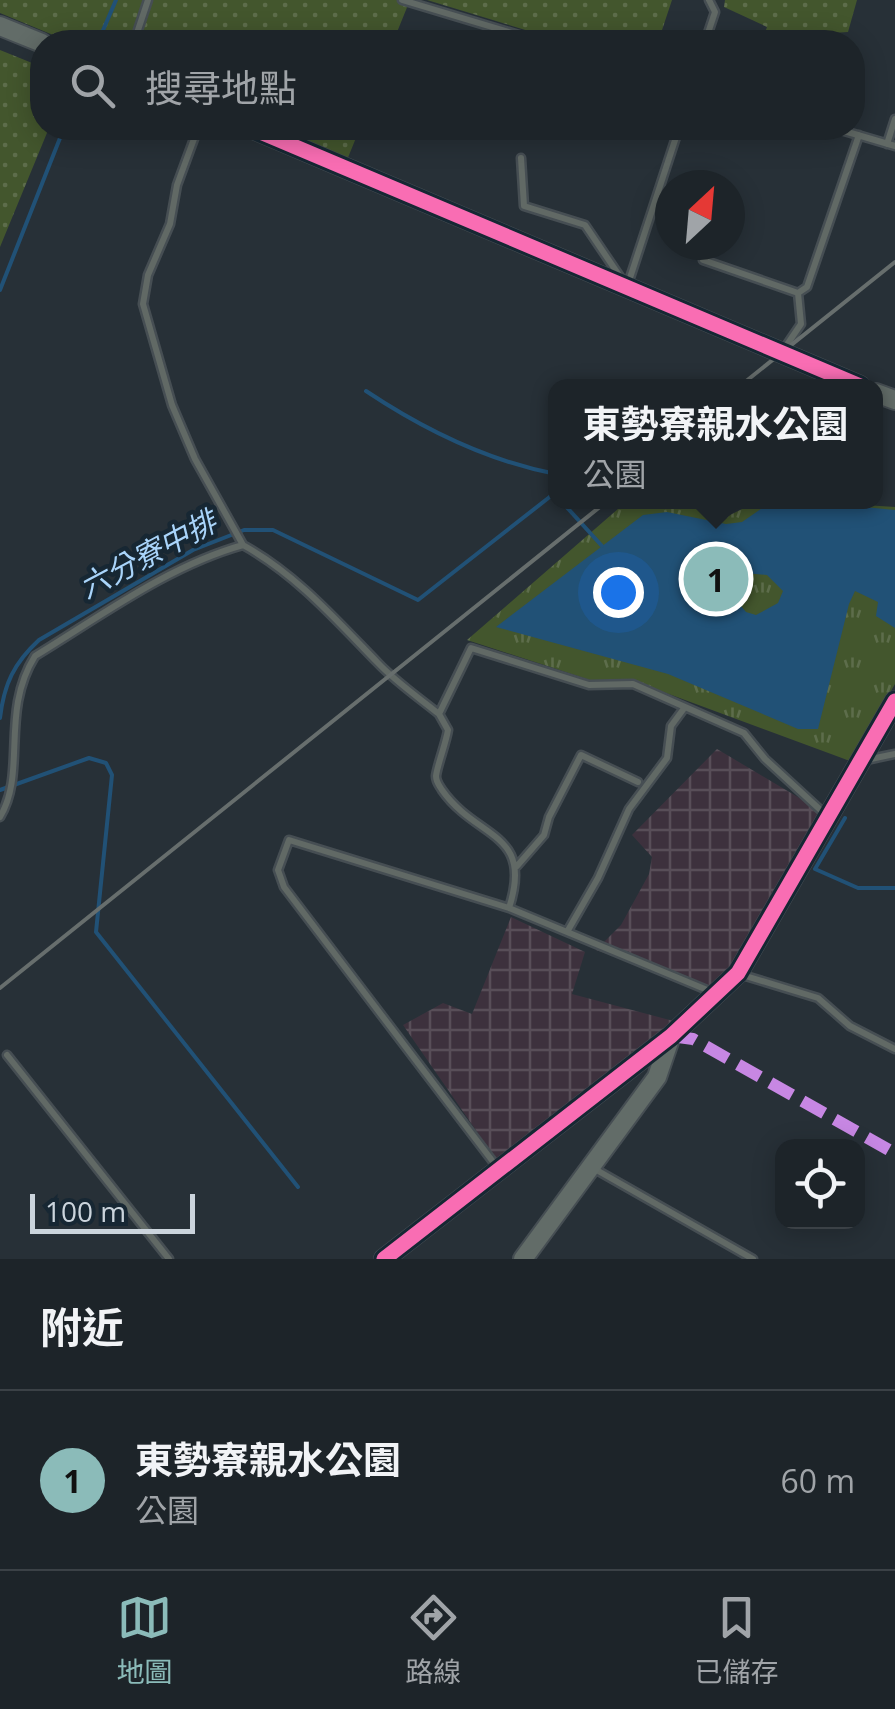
<!DOCTYPE html>
<html lang="zh-TW">
<head>
<meta charset="utf-8">
<style>
  :root { --surface:#1d2429; --page:#252c31; --text:#f1f3f6; --muted:#a0a4a8; --line:#3b4146; --accent:#8bbbb9 }
  body { margin:0; font-family:"Open Sans","Noto Sans TC",sans-serif; background:var(--page); color:var(--text) }
  .controls { position:absolute; right:30px; bottom:30px; display:grid; overflow:hidden; border-radius:20px; box-shadow:0 5px 25px #0003 }
  .controls button { width:90px; height:90px; display:grid; place-items:center; padding:0; border:0; border-bottom:2px solid var(--line); background:var(--surface); color:var(--text); font:50px sans-serif }
  .compass { position:absolute; left:655px; top:170px; width:90px; height:90px; border-radius:50%; background:var(--surface); box-shadow:0 5px 25px #0003; rotate:26deg }
  .scale { position:absolute; left:30px; bottom:25px; width:165px; box-sizing:border-box; padding-left:10px; border:5px solid #cbd4dc; border-top:0; font-size:28px; line-height:35px; white-space:nowrap; color:#cbd4dc; -webkit-text-stroke:8px #172733; paint-order:stroke }
  .you { position:absolute; left:618px; top:592px; width:35px; height:35px; margin:-25px; border:8px solid #fff; border-radius:50%; background:#1a73e8; box-shadow:0 0 0 15px #1a73e833 }
  .badge { display:grid; place-items:center; width:65px; height:65px; border-radius:50%; background:var(--accent); color:#111; font-size:32px; font-weight:700 }
  .pin { position:absolute; translate:-50% -50%; border:5px solid #fff; box-shadow:0 2px 10px #0006 }
  .popup { position:absolute; left:548px; top:379px; width:335px; height:130px; box-sizing:border-box; display:grid; place-content:center; border-radius:20px; background:var(--surface); filter:drop-shadow(0 2px 8px #0005); font-size:32px; white-space:nowrap; color:var(--muted) }
  .popup b { font-size:38px; color:var(--text) }
  .popup::after { content:''; position:absolute; left:50%; top:100%; margin-left:-20px; border:20px solid transparent; border-top-color:var(--surface) }
  .list { margin:0; padding:0; list-style:none }
  h2 { display:flex; justify-content:space-between; align-items:center; height:130px; margin:0; padding:0 40px; font-size:42px }
  h2 small { font-size:32px; font-weight:400; color:var(--muted) }
  .list li { display:grid; grid-template-columns:65px 1fr auto; gap:30px; align-items:center; box-sizing:border-box; height:180px; padding:0 40px; border-top:2px solid var(--line) }
  .list b { display:block; font-size:38px; white-space:nowrap }
  .list p { margin:0; font-size:32px; white-space:nowrap; color:var(--muted) }
  .list em { font-size:32px; font-style:normal; color:var(--muted) }
  .icon { flex:none; width:55px; height:55px; fill:none; stroke:currentColor; stroke-width:2; stroke-linecap:round; stroke-linejoin:round }
  .map { position:relative; flex:none; width:895px; height:1259px; overflow:hidden }
  .search { position:absolute; background:var(--surface); box-shadow:0 5px 25px #0003; left:30px; right:30px; top:30px; height:110px; display:flex; align-items:center; gap:25px; box-sizing:border-box; padding:0 35px; border-radius:40px; color:var(--muted); font-size:38px }
  .sheet { height:310px; background:var(--surface) }
  nav { display:flex; justify-content:space-around; align-items:center; box-sizing:border-box; height:140px; border-top:2px solid var(--line); background:var(--surface); font-size:28px; color:var(--muted) }
  nav a { display:grid; justify-items:center; gap:5px }
  nav .on { color:var(--accent) }
  .map>svg:first-child { display:block }
  .industrial { fill:url(#industrial-grid) }
  .grass { fill:url(#grass-dots) }
  .park { fill:url(#park-tufts) }
  .water { fill:#215176; fill-rule:evenodd }
  .lines { fill:none; stroke-linecap:round; stroke-linejoin:round }
  .stream { stroke:#215176; stroke-width:4 }
  .lane-casing { stroke:#464e53; stroke-width:11 }
  .secondary-casing { stroke:#464e53; stroke-width:22 }
  .lane { stroke:#616965; stroke-width:6 }
  .secondary { stroke:#626c68; stroke-width:18 }
  .rail { stroke:#676e6d; stroke-width:4 }
  .quiet { stroke:#c787e3; stroke-width:12; stroke-dasharray:25 12; stroke-linecap:butt }
  .cycleway-casing { stroke:#172733; stroke-width:21 }
  .cycleway { stroke:#f96db3; stroke-width:15 }
  .labels { text-anchor:middle; stroke-width:9; stroke-linejoin:round; paint-order:stroke }
  .water-label { font-size:30px; font-style:italic; fill:#a9d4fa; stroke:#172733 }
</style>
</head>
<body>
<div class="map">
<svg width="895" height="1259" viewBox="0 0 895 1259">
  <defs>
    <pattern id="industrial-grid" width="8" height="8" patternUnits="userSpaceOnUse" patternTransform="scale(2.5)"><rect width="8" height="8" fill="#3d313d"/><path d="M0 4h8M4 0v8" fill="none" stroke="#584e58"/></pattern>
    <pattern id="grass-dots" width="8" height="8" patternUnits="userSpaceOnUse" patternTransform="scale(2.5)"><rect width="8" height="8" fill="#43562d"/><path d="M2 2h.1M6 6h.1" fill="none" stroke="#5d6d4b" stroke-width="1.8" stroke-linecap="round"/></pattern>
    <pattern id="park-tufts" width="24" height="20" patternUnits="userSpaceOnUse" patternTransform="scale(2.5)"><rect width="24" height="20" fill="#43562d"/><path d="M3 7l-1-3M5 7V3M7 7l1-3M15 17l-1-3M17 17v-4M19 17l1-3" fill="none" stroke="#5d6d4b"/></pattern>
  </defs>
  <rect width="100%" height="100%" fill="#273037"/>
  <path class="industrial" d="M717 749 828 815 717 993 596 950 621 925 649 874 652 857 632 835Z
    M511 917 585 952 572 994 681 1023 500 1165 403 1025 443 1003 472 1014Z"/>
  <path class="grass" d="M0 0H410L393 42H70L0 13Z
    M427 0H672L658 42H565Z
    M725 0H857L848 32 832 33 829 42H762L767 27 724 7Z
    M0 50 42 67V128H49L0 247Z
    M271 128H360L347 160Z"/>
  <path class="park" d="M626 502H677L726 517 756 502H817L895 507V684L850 761 631 680H590L467 640Z"/>
  <path class="water" d="M771 502H811L895 510V628L876 616 878 602 855 591 849 604 818 729H798L668 674 496 627 643 515 667 512 726 524 742 522ZM733 572 767 575 783 591 778 603 756 615 746 612 725 587 727 577Z"/>
  <g class="lines">
    <path class="stream" d="M98 42 116 0
      M0 290 64 128
      M366 391C423 429 488 461 556 474
      M562 502 602 546
      M0 718C4 684 14 663 39 640L193 550 244 530H273L418 600 556 492
      M0 790 89 758 106 763 112 775 96 932 298 1187
      M845 818 815 869 858 888H895"/>
    <g class="lane-casing">
      <path id="lane" d="M402 0 542 42
        M134 42 148 0
        M705 42 715 12 709 0
        M198 128 177 185 170 224 148 275 143 304 172 405 195 459 243 545
        M834 128 895 146
        M887 144 895 119
        M521 158 524 206 585 225 627 287 679 128
        M703 260 798 293
        M784 349 801 324 798 293 807 287 859 135
        M866 760 895 754
        M0 817C27 772 0 712 35 656 101 616 168 566 243 545 297 575 335 619 378 663 396 682 418 697 439 714
        M517 866 544 835 549 817 581 755 638 782
        M509 908C534 831 477 840 442 790 439 785 436 782 436 776 437 766 446 743 448 730L439 714 471 648 589 685 633 684 744 733 765 759 827 816
        M567 932 598 878 629 809 667 758 671 726 685 707
        M739 974 818 998 850 1026 895 1049
        M7 1055 169 1259
        M497 1167 284 887 278 870 289 840 509 908 712 992
        M593 1168 753 1259"/>
    </g>
    <g class="secondary-casing">
      <path id="secondary" d="M0 26 42 43
        M251 128 860 386
        M876 393 895 400
        M384 1259 671 1036 738 973 895 701
        M523 1259 657 1077 671 1036"/>
    </g>
    <use href="#lane" class="lane"/>
    <use href="#secondary" class="secondary"/>
    <path class="rail" d="M740 386 895 262
      M0 988 606 502"/>
    <path class="quiet" d="M671 1036 693 1039 889 1150 895 1141"/>
    <g class="cycleway-casing">
      <path id="cycleway" d="M251 128 860 386
        M384 1259 671 1036 738 973 895 701"/>
    </g>
    <use href="#cycleway" class="cycleway"/>
  </g>
  <g class="labels">
    <g class="water-label">
      <text transform="translate(148 555) rotate(-28)" y="10">六分寮中排</text>
    </g>
  </g>
</svg>
<div class="controls">
<button><svg class="icon" aria-label="locate" viewBox="0 0 24 24"><circle cx="12" cy="12" r="6"/><path d="M12 2v4M12 18v4M2 12h4M18 12h4"/></svg></button>
</div>
<svg class="compass" viewBox="-18 -18 36 36"><path d="M0-13l5 13h-10z" fill="#e53935"/><path d="M0 13l5-13h-10z" fill="#a0a4a8"/></svg>
<div class="scale">100 m</div>
<div class="you"></div>
<div class="pin badge" style="left:716px;top:579px">1</div>
<div class="popup"><b>東勢寮親水公園</b>公園</div>
<div class="search"><svg class="icon" aria-label="search" viewBox="0 0 24 24"><circle cx="10" cy="10" r="6"/><path d="M15 15l6 6"/></svg>搜尋地點</div>
</div>
<section class="sheet">
<h2>附近<small></small></h2>
<ul class="list">
<li><span class="badge">1</span><div><b>東勢寮親水公園</b><p>公園</p></div><em>60 m</em></li>
</ul>
</section>
<nav>
<a class="on"><svg class="icon" aria-label="map" viewBox="0 0 24 24"><path d="M3 6l6-2 6 2 6-2v14l-6 2-6-2-6 2zM9 4v14M15 6v14"/></svg>地圖</a>
<a><svg class="icon" aria-label="directions" viewBox="0 0 24 24"><path d="M12 3l9 9-9 9-9-9zM9 14v-3h6M13 9l2 2-2 2"/></svg>路線</a>
<a><svg class="icon" aria-label="saved" viewBox="0 0 24 24"><path d="M7 4h10v16l-5-4-5 4z"/></svg>已儲存</a>
</nav>
</body>
</html>
